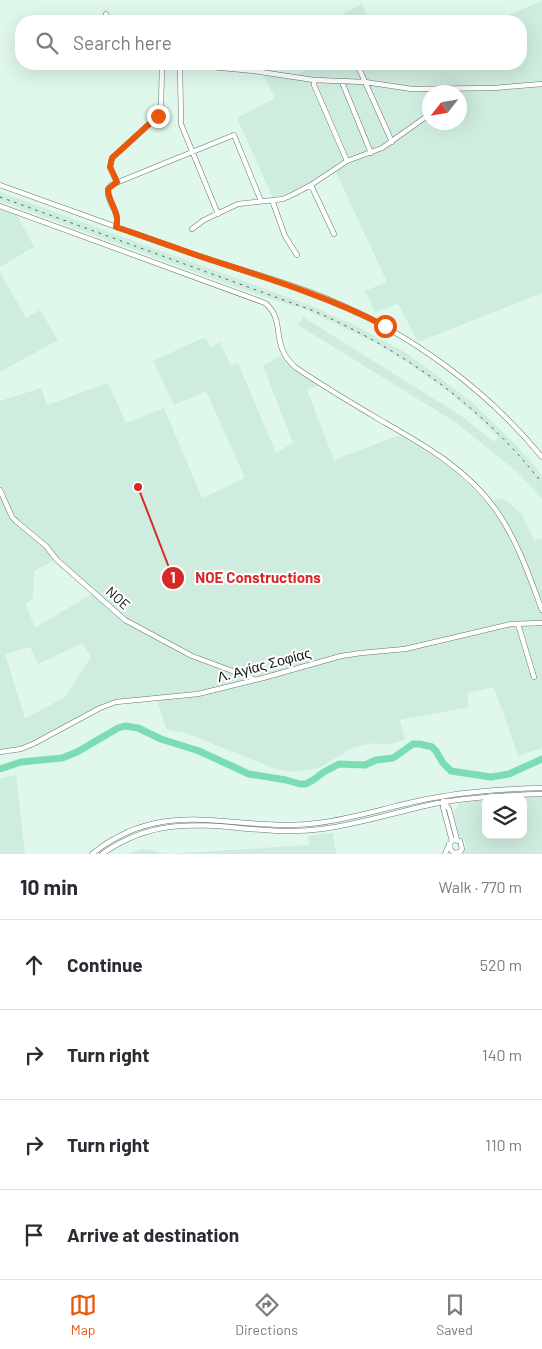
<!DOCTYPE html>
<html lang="en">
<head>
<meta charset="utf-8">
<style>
  :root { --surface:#fff; --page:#f7f7f7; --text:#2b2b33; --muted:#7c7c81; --line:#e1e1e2; --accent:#ea580c }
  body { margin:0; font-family:Barlow,sans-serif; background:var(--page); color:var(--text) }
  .controls { position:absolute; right:15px; bottom:15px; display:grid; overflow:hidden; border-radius:10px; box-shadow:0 5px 20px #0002 }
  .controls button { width:45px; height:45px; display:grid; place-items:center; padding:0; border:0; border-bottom:1px solid var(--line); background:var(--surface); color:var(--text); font:25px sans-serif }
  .compass { position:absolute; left:422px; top:85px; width:45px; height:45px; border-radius:50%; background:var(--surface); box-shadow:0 5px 20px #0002; rotate:239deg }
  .stop { position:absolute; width:15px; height:15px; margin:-11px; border:4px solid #ea580c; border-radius:50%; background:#fff }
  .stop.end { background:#ea580c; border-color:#fff; box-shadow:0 1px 5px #0008 }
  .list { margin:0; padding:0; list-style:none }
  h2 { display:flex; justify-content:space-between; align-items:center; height:65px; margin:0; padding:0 20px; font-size:21px }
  h2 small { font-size:16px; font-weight:400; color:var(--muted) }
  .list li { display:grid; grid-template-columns:32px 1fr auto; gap:15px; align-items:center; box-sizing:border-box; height:90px; padding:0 20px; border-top:1px solid var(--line) }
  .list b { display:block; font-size:19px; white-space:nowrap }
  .list em { font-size:16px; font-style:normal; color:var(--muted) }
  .icon { flex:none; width:28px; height:28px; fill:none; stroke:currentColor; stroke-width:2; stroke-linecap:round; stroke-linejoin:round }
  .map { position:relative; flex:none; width:542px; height:854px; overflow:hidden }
  .search { position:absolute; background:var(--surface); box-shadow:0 5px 20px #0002; left:15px; right:15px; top:15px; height:55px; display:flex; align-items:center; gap:12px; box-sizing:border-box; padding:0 18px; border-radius:20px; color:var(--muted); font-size:19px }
  .sheet { height:425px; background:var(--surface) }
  nav { display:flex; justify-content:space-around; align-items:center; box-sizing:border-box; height:70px; border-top:1px solid var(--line); background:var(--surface); font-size:14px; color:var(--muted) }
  nav a { display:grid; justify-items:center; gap:2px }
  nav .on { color:var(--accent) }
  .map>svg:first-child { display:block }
  .built { fill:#cfedde; fill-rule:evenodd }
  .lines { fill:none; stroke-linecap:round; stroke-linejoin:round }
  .river { stroke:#7bddb2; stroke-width:7 }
  .minor-casing { stroke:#63776d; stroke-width:5.5 }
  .minor { stroke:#fff; stroke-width:4.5 }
  .rail { stroke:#505d56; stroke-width:1; stroke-dasharray:2.5 5; stroke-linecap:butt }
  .route { stroke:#ea580c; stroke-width:6 }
  .labels { text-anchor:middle; stroke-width:4; stroke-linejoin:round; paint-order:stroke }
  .street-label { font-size:14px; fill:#0e1612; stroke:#fff }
  .leader { fill:none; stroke:#d62828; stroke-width:2 }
  .callout-dot { fill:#d62828; stroke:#fff; stroke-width:2 }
  .mark-label { font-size:15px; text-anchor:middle; font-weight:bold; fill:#fff }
  .callout-label { font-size:15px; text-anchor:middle; font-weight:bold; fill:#d62828; stroke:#fff; stroke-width:4; stroke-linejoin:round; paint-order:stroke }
</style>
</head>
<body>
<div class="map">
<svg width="542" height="854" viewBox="0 0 542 854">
  <rect width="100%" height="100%" fill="#e0f7eb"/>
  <path class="built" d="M542 1V293L418 342 398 304 375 312 365 291 387 282 334 168 316 181 295 191 273 198 237 118 275 98 262 73 297 79 296 75 319 64H379L382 68 393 64H521V21H493ZM430 92H460V122H430Z
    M362 4 370 21H329Z
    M0 192 309 305 354 325 406 353 428 369 473 403 517 446 542 475V498L516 471 455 422 298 325 303 317 460 415 494 442 498 437 480 419 449 392 406 362 374 342 304 309 261 296 0 201Z
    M0 209 17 215 34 247 0 267Z
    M0 272 26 318 40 310 58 340 0 372Z
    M205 337 211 347 220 342 231 366 238 363 276 453 293 443 263 366 280 356 287 365 319 385 307 390 334 460 400 435 455 470 487 503 502 498 522 514 534 540 542 538V748L518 756 494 687 467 693 469 707 400 720 405 740 385 745 375 743 354 747 319 768 295 772 276 769 183 732H178L166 729 156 697 117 700 35 742 18 748 0 749V401L41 388 47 405 108 383 126 423 164 408 202 498 245 478 206 391 174 405 153 361ZM54 560 60 567 93 593 35 628 26 604 33 598 34 571ZM82 643 91 657 65 697 25 719 5 654 30 647 38 664Z
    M16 775 25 854H0V779Z
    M542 797V854H462L466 849 465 842 459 836 454 814 455 809 461 803 486 800V835H523V798H508Z
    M333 833 336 854H127L143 849 168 854 309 845 308 836Z"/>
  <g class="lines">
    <path class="river" d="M0 769 21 762 62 758 77 752 118 728 125 726 138 728 161 739 199 751 249 774 286 780 300 784H306L313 780 324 772 339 764 365 765 376 760 393 758 413 744H420L432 747 436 751 443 763 451 771 491 777 509 774 542 759"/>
    <g class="minor-casing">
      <path id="minor" d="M106 14 109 21
        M180 64 254 71 314 80 365 82 412 89 494 88 542 84
        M180 64 181 124 218 214
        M357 64 392 142
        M314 80V85L347 161
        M342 82 371 153
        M117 182 110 167 112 158 158 116 161 109 162 64
        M0 185C62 207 123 230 185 251 232 268 282 280 328 299 411 334 485 388 542 457
        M311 185 334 234
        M272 200 285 236 297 255
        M0 206 265 303C287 321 269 344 295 367 323 386 353 404 382 421 424 445 467 469 496 510 517 540 529 575 542 610
        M116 227C122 210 100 198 111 185L234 135 261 201
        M192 229 204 220 238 204 283 199 292 195 311 185 347 161 382 148 430 114
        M0 490 12 517 17 522 46 546 57 560 125 620 192 656 254 679
        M518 624 534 677
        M0 752 21 749 35 743 100 708 116 702 198 694 263 678 341 656 361 653 405 649 511 624 542 623
        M443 801 449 809 457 840
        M446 801 443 807 452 841
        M92 854C167 793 235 834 318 823 357 818 394 805 433 798 469 791 505 789 542 788
        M102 854C176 801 242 840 322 829 359 824 393 813 429 805 466 797 504 795 542 794
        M445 854C447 849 449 842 454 840L460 841 462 849 460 852 454 853 451 850 449 844"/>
    </g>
    <use href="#minor" class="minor"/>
    <path class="rail" d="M0 197 314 311C403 350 482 406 542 483"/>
  </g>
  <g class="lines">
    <path class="route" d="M158 116 112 158 110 167 117 182 108 189C108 203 121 212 116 227 149 238 181 250 214 261 273 280 331 298 385 326"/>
  </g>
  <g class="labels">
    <g class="street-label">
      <text transform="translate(118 598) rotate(42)" y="5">NOE</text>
      <text transform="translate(264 665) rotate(-15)" y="5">Λ. Αγίας Σοφίας</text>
    </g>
  </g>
  <path class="leader" d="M138 487L173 578"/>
  <g class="callout-dot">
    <circle cx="138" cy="487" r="5"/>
    <circle cx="173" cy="578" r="12"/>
  </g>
  <g class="mark-label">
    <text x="173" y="583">1</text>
  </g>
  <g class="callout-label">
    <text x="258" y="583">NOE Constructions</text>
  </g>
</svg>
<div class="controls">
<button><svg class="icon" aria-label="layers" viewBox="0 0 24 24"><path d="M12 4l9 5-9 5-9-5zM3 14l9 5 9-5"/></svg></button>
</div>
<svg class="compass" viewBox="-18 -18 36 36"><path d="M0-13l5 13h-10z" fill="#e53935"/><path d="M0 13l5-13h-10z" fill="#7c7c81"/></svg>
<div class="stop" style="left:385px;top:326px"></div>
<div class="stop end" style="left:158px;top:116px"></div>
<div class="search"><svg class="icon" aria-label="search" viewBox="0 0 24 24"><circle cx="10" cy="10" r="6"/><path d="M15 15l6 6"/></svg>Search here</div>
</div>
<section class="sheet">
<h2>10 min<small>Walk · 770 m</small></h2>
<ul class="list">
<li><svg class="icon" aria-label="ahead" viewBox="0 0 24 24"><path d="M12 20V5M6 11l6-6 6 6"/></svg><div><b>Continue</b></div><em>520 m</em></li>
<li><svg class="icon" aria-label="right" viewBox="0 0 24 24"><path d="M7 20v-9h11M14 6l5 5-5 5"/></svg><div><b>Turn right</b></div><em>140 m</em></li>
<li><svg class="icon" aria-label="right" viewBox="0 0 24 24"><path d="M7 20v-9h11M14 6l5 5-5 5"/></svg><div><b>Turn right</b></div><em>110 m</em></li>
<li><svg class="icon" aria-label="arrive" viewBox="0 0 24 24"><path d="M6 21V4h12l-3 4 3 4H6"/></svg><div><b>Arrive at destination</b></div></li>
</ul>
</section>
<nav>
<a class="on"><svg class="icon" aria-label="map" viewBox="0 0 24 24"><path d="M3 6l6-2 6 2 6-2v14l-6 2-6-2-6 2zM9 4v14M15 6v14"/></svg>Map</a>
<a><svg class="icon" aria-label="directions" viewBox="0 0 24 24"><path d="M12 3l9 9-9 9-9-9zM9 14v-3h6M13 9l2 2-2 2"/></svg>Directions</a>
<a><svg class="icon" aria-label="saved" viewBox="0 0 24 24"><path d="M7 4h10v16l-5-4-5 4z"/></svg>Saved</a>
</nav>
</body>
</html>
